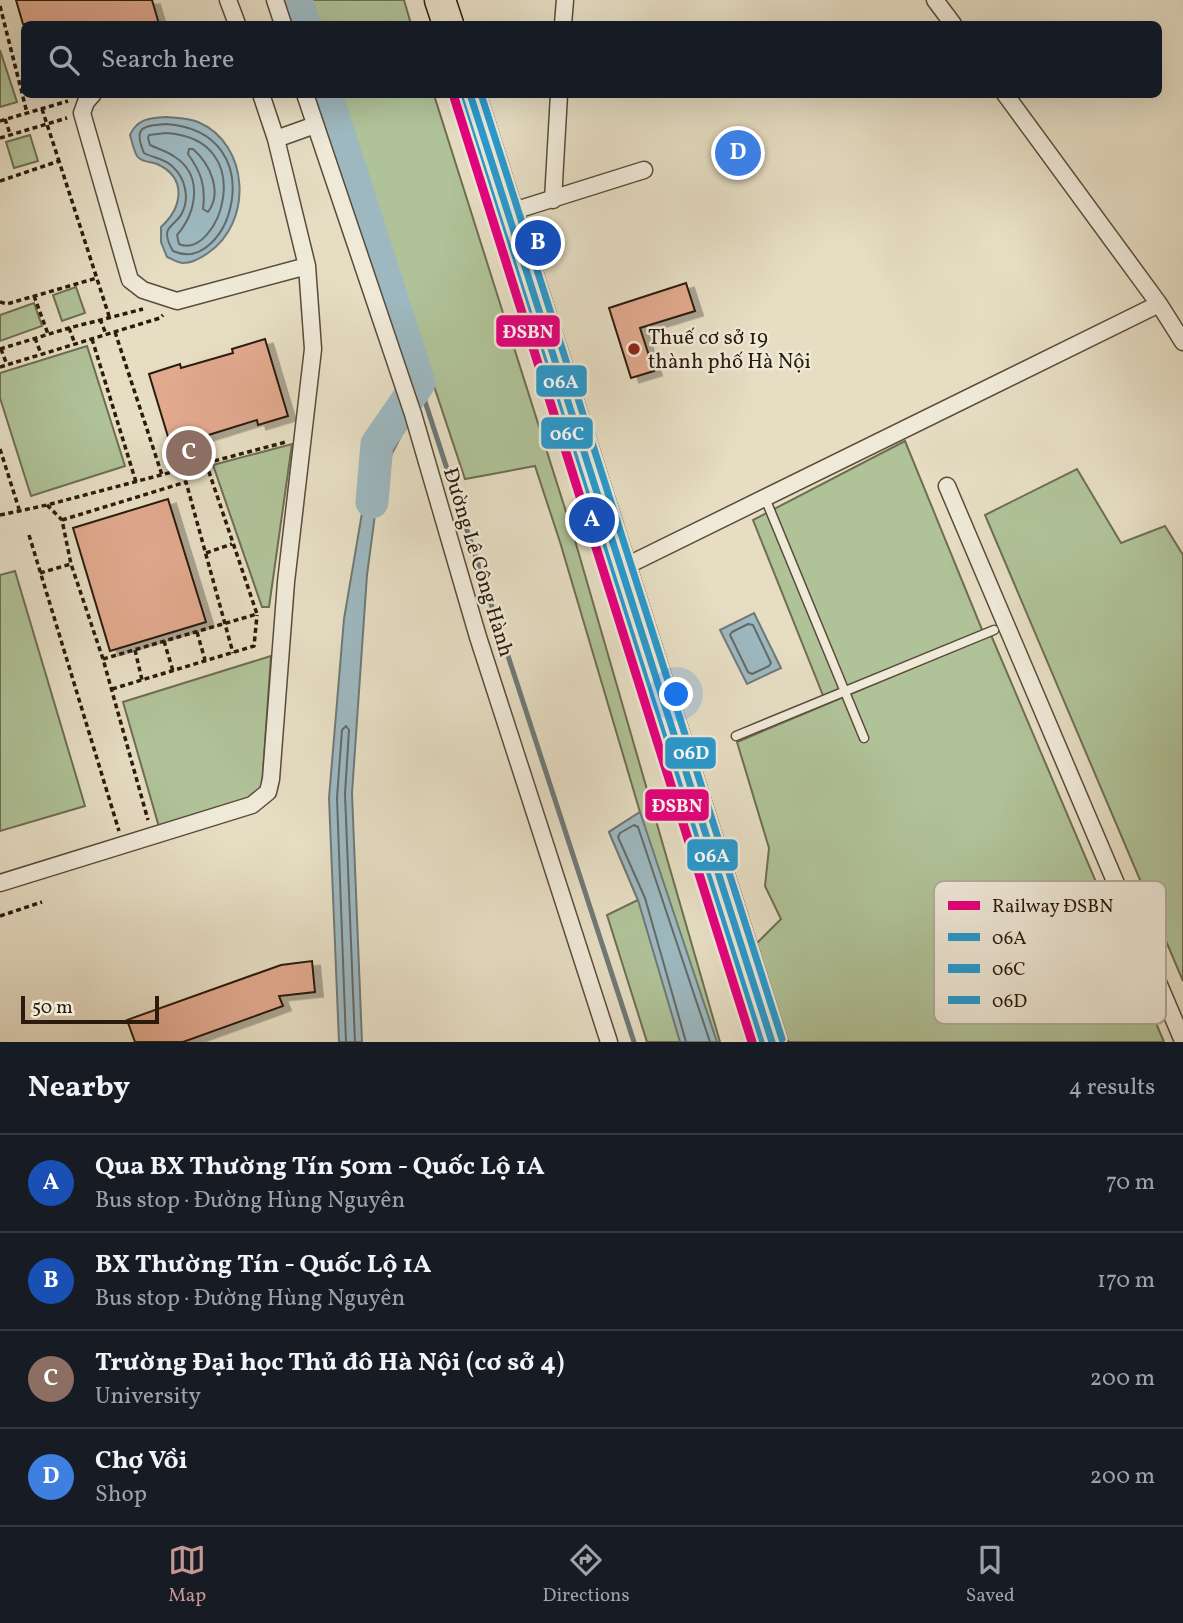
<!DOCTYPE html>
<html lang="en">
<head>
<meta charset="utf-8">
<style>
  :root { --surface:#171b24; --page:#20242c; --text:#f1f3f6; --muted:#9ea1a6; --line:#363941; --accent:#c59692 }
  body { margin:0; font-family:Vollkorn,serif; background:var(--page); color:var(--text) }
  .scale { position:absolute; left:21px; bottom:18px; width:138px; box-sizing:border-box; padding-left:7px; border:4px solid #2b1b0d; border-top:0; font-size:19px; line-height:24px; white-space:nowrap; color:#2b1b0d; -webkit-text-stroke:5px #efe9d8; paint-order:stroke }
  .you { position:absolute; left:677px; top:695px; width:24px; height:24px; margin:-18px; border:5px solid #fff; border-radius:50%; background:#1a73e8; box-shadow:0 0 0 10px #1a73e833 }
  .badge { display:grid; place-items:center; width:46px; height:46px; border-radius:50%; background:var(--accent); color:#fff; font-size:23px; font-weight:700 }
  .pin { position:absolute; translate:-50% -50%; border:4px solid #fff; box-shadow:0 2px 7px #0006 }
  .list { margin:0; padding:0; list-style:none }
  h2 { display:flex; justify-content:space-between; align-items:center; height:91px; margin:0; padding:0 28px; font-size:30px }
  h2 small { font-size:23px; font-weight:400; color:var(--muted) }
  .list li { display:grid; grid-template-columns:46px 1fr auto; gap:21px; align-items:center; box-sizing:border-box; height:98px; padding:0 28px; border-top:2px solid var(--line) }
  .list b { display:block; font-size:26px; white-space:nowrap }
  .list p { margin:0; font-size:23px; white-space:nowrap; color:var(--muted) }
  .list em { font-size:23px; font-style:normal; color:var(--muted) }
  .icon { flex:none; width:38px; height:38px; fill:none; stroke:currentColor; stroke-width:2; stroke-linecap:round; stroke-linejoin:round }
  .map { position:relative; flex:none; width:1183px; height:1042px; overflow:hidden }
  .search { position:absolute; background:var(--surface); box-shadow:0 7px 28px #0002; left:21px; right:21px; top:21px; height:77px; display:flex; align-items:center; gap:18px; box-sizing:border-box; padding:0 24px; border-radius:10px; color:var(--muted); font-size:26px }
  .sheet { height:483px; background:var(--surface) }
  nav { display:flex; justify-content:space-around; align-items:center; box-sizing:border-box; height:98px; border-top:2px solid var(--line); background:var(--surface); font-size:19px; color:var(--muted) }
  nav a { display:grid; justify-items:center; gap:4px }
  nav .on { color:var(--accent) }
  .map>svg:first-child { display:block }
  .green { fill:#b0c298; stroke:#6e6e52; stroke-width:2 }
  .water { fill:#9db8c0; stroke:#6f7978; stroke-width:2 }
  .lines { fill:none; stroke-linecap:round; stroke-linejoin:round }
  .shore { stroke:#646a66; stroke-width:2 }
  .stream { stroke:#6f7978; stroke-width:5 }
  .river { stroke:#9db8c0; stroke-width:33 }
  .building { fill:#e1a98e; stroke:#2b1b0d; stroke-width:2; filter:url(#shadow) }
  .lane-casing { stroke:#5a4c3a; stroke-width:11 }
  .street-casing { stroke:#5a4c3a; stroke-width:19 }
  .highway-casing { stroke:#2b1b0d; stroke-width:33 }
  .path { stroke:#2b1b0d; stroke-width:3.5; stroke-dasharray:5 3.5; stroke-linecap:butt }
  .lane { stroke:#efe9d8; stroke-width:8 }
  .street { stroke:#efe9d8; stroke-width:16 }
  .highway { stroke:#e6ddc3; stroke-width:30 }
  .bus-1-casing { stroke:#efe9d8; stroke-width:12 }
  .bus-2-casing { stroke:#efe9d8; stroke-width:12 }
  .bus-3-casing { stroke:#efe9d8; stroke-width:12 }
  .bus-1 { stroke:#289acf; stroke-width:7 }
  .bus-2 { stroke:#289acf; stroke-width:7 }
  .bus-3 { stroke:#289acf; stroke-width:7 }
  .rail-1-casing { stroke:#efe9d8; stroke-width:14 }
  .rail-1 { stroke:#e5007d; stroke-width:9 }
  .poi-dot { fill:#8f2418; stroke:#efe9d8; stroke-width:2.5 }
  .labels { text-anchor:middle; stroke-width:5; stroke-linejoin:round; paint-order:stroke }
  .poi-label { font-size:21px; fill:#2b1b0d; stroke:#efe9d8; text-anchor:start }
  .street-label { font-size:21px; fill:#2b1b0d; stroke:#efe9d8 }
  .key { fill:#efe9d8; stroke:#b4ab9b; stroke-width:2 }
  .key-label { font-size:19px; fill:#2b1b0d }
  .line-badge { stroke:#efe9d8; stroke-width:2.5 }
  .badge-label { font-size:19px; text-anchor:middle; font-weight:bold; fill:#fff }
</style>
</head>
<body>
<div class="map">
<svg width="1183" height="1042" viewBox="0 0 1183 1042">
  <defs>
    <filter id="shadow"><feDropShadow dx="8" dy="4.5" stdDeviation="0" flood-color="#0004"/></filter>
  </defs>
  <rect width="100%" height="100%" fill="#e6ddc3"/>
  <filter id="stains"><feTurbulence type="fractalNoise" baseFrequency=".00286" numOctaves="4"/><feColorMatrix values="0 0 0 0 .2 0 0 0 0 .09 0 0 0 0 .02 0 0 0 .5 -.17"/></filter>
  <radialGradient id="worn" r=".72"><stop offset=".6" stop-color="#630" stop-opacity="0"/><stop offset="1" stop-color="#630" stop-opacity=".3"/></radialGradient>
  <path class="green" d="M305 0H404L411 24H313Z
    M0 50 17 102 0 107Z
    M337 95H434L574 537 720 1042H647L607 915 638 900 609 832 640 812 560 542 535 466 465 479Z
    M30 135 38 161 14 168 6 142Z
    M76 287 85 313 62 321 53 295Z
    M34 303 42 326 0 341V315Z
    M87 346 125 466 31 496 0 398V373Z
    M905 441 983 632 824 698 753 520Z
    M292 444 269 607H262L213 465Z
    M1077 469 1121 543 1165 526 1183 555V981L985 515Z
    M15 571 85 806 0 831V575Z
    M991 635 1164 1042H788L756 944 781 919 765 886 769 848 737 742Z
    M271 656 262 786 255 799 159 827 123 702Z"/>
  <path class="water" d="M166 117C176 118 188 118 198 122 250 144 253 223 208 253 201 258 192 263 183 263 178 263 172 259 167 257L161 242V227C182 208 188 178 157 164 150 161 142 163 137 156 134 151 132 142 130 135 137 119 149 118 166 117Z
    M398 422 401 436 380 477 367 575 352 793 362 1042H339L329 798 344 619 370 466Z
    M754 613 781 668 747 684 720 630Z
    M640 812 717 1042H680L638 900 609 832Z"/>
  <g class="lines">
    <path class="shore" d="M166 124C276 132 229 277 173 251 170 246 165 237 168 230 171 224 179 220 182 213 190 198 185 178 173 167 165 158 153 158 144 153 133 127 142 126 166 124Z
      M166 133C262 139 218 261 179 244L177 235C196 213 204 176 175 157 167 151 158 149 150 145L148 138 149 135Z
      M189 149H193C210 164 223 192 208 212L203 209C206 186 201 172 188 154Z
      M748 624 753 625 771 663 769 666 752 674 748 672 730 635 732 632Z
      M346 1042 337 798 342 730 346 726 349 730 345 794 355 1042
      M686 1042 645 898 618 837 620 833 634 825 638 827 710 1042"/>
    <path class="stream" d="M419 383 634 1042"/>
    <path class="river" d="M296 0 304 24
      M326 94 419 383 377 444 372 502"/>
  </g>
  <path class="building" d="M16 0H152L159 24H23Z
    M686 283 695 311 640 328 654 371 631 378 609 308Z
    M265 339 288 416 258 425 257 420 202 437 203 440 172 450 149 374 180 364 181 368 233 353 232 349Z
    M168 499 206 622 110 651 73 528Z
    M312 961 315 992 279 996 283 1006 183 1042H135L127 1020 281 965Z"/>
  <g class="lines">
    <g class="lane-casing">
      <path id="lane" d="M765 498 864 738
        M736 736 994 630"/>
    </g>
    <g class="street-casing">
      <path id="street" d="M228 0 237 24
        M275 0 283 24
        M935 0 953 24
        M563 24 565 0
        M93 94 86 102 82 113 130 280 143 290 177 301 307 266
        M305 94 413 414 478 637 609 1042
        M1005 94 1159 304 1183 342
        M276 139 315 125
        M553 200 559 94
        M507 213 644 170
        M947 486 1183 1041
        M620 569 1159 304
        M0 883 252 805 268 792 271 779 286 582 313 349 307 266 276 139 261 94"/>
    </g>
    <g class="highway-casing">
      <path id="highway" d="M440 0 448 24
        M470 94 772 1042"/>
    </g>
    <path class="path" d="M0 6 27 113
      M42 109 59 161
      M5 119 10 134
      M0 121 68 101
      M0 138 67 118
      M0 181 59 161 109 316
      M34 296 48 334
      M0 302 7 304 97 278
      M100 319 106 334
      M69 328 75 344
      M115 332 162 475
      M35 338 41 354
      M92 339 136 482
      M0 349 69 328 143 309
      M1 349 7 365
      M0 367 160 318 163 315
      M0 449 19 509
      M47 505 62 520 71 564 103 659 148 820
      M0 515 47 505 286 442
      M62 520 186 482 233 653
      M29 535 119 831
      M206 553 232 544
      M40 573 71 564
      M197 632 205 660
      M164 641 173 671
      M135 650 142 680
      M103 659 257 614 206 463
      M112 689 254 646 257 615
      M0 916 42 902"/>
    <use href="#lane" class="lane"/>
    <use href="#street" class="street"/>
    <use href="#highway" class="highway"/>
    <g class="bus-1-casing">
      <path id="bus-1" d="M470 94 772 1042"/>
    </g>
    <g class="bus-2-casing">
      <path id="bus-2" d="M460 97 761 1042"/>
    </g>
    <g class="bus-3-casing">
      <path id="bus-3" d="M481 94 782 1039"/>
    </g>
    <use href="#bus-1" class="bus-1"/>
    <use href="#bus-2" class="bus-2"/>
    <use href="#bus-3" class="bus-3"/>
    <g class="rail-1-casing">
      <path id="rail-1" d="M453 94 752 1042"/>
    </g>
    <use href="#rail-1" class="rail-1"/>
  </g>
  <circle class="poi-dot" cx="634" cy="349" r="7"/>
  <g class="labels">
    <g class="poi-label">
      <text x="648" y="344">Thuế cơ sở 19<tspan x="648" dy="24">thành phố Hà Nội</tspan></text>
    </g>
    <g class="street-label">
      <text transform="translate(479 562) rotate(73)" y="7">Đường Lê Công Hành</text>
    </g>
  </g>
  <rect x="934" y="881" width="232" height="143" rx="10" class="key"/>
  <rect x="948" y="901" width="32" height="9" fill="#e5007d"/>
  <rect x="948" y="933" width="32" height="8" fill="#289acf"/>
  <rect x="948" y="964" width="32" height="9" fill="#289acf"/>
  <rect x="948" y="996" width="32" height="8" fill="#289acf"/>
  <g class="key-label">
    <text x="992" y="912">Railway ĐSBN</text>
    <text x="992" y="944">06A</text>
    <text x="992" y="975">06C</text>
    <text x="992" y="1007">06D</text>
  </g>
  <g class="line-badge">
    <rect x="495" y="314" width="66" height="34" rx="7" fill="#e5007d"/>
    <rect x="535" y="364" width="53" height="34" rx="7" fill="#289acf"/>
    <rect x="540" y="416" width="54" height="34" rx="7" fill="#289acf"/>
    <rect x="664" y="736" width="53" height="34" rx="7" fill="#289acf"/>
    <rect x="644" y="788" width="66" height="34" rx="7" fill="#e5007d"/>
    <rect x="686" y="838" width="53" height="34" rx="7" fill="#289acf"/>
  </g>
  <g class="badge-label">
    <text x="528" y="338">ĐSBN</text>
    <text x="561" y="388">06A</text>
    <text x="567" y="440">06C</text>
    <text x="691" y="759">06D</text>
    <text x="677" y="812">ĐSBN</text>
    <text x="712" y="862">06A</text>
  </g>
  <rect width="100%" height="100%" filter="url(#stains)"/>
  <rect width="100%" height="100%" fill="url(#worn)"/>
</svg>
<div class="scale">50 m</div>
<div class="you"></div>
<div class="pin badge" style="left:592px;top:520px;background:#1a4fb4">A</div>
<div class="pin badge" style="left:538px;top:243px;background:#1a4fb4">B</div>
<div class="pin badge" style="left:189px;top:453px;background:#8d6e63">C</div>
<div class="pin badge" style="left:738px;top:153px;background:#3f7fe0">D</div>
<div class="search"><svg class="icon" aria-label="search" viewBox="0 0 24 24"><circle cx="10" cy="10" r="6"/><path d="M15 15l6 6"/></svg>Search here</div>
</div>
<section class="sheet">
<h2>Nearby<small>4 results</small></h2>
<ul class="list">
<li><span class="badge" style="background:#1a4fb4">A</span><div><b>Qua BX Thường Tín 50m - Quốc Lộ 1A</b><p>Bus stop · Đường Hùng Nguyên</p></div><em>70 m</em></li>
<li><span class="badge" style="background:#1a4fb4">B</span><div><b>BX Thường Tín - Quốc Lộ 1A</b><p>Bus stop · Đường Hùng Nguyên</p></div><em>170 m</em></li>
<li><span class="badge" style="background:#8d6e63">C</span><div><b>Trường Đại học Thủ đô Hà Nội (cơ sở 4)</b><p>University</p></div><em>200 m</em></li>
<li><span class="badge" style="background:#3f7fe0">D</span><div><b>Chợ Vồi</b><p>Shop</p></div><em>200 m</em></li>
</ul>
</section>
<nav>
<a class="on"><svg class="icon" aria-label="map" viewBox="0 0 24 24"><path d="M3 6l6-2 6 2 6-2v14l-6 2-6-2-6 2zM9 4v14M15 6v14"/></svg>Map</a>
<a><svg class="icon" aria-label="directions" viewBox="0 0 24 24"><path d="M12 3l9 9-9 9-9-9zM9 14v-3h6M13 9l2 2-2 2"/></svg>Directions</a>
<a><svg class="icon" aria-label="saved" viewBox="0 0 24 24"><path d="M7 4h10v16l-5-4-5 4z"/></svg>Saved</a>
</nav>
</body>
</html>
